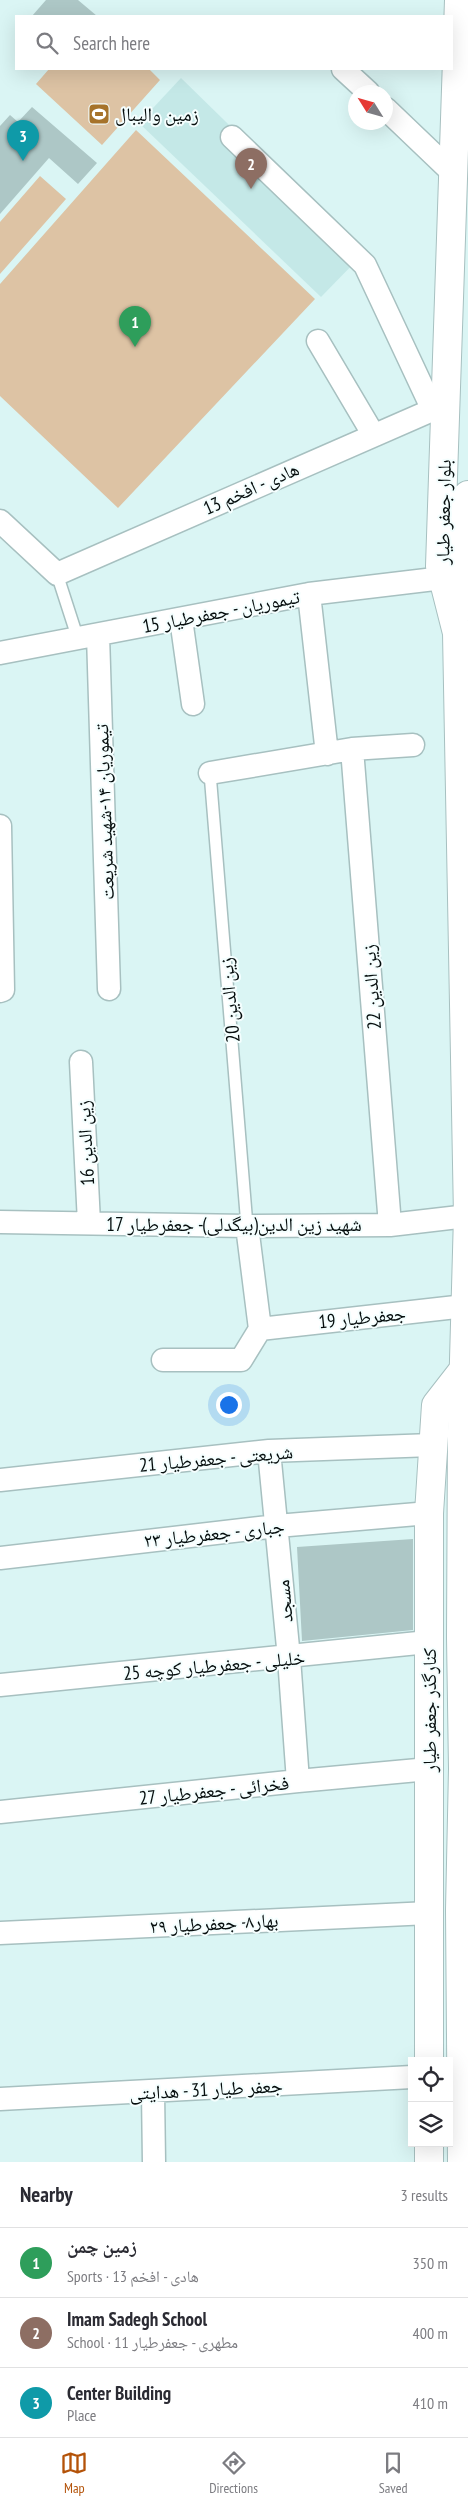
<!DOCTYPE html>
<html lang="en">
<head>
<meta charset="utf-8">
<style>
  :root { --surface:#fff; --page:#f7f7f7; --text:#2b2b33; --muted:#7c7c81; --line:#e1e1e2; --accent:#b45309 }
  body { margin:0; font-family:"PT Sans Narrow","Noto Naskh Arabic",sans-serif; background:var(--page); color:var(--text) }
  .controls { position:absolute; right:15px; bottom:15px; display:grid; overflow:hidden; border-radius:0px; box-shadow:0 5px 20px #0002 }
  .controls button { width:45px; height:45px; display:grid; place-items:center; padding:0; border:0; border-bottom:1px solid var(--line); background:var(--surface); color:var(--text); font:25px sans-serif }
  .compass { position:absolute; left:348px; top:85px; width:45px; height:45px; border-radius:50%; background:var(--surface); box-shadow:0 5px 20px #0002; rotate:307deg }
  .you { position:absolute; left:228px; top:1404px; width:18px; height:18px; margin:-12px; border:4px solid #fff; border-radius:50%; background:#1a73e8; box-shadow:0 0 0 8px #1a73e833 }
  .badge { display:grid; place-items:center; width:32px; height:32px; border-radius:50%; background:var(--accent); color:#fff; font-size:16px; font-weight:700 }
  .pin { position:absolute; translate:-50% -41px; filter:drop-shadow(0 1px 2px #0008) }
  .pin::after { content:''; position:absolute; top:26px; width:18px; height:15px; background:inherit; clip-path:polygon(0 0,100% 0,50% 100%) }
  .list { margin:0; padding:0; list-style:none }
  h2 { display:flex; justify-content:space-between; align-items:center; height:65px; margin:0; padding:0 20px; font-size:21px }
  h2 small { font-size:16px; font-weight:400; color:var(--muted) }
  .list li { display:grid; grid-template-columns:32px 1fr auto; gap:15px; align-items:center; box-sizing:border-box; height:70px; padding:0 20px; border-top:1px solid var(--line) }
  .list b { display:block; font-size:19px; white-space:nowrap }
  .list p { margin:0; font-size:16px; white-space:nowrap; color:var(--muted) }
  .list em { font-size:16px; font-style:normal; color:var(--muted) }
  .icon { flex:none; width:28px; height:28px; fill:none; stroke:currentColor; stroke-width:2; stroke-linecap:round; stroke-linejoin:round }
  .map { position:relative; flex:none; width:468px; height:2162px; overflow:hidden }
  .search { position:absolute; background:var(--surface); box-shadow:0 5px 20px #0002; left:15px; right:15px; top:15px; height:55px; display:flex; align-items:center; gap:12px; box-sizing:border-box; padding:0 18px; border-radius:0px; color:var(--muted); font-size:19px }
  .sheet { height:275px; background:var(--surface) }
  nav { display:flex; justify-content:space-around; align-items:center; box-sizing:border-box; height:70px; border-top:1px solid var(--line); background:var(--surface); font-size:14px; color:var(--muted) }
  nav a { display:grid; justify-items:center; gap:2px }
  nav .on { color:var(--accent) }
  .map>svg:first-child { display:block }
  .built { fill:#c4e8e7 }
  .green { fill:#ddc3a4 }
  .building { fill:#adc7c6 }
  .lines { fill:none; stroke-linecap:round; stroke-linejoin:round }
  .lane-casing { stroke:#a7c0c0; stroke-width:14 }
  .street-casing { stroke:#a7c0c0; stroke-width:25 }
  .secondary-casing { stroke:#a7c0c0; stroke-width:30 }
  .primary-casing { stroke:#a7c0c0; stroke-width:30 }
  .lane { stroke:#fff; stroke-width:11 }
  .street { stroke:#fff; stroke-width:22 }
  .secondary { stroke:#fff; stroke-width:28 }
  .primary { stroke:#fff; stroke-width:28 }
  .labels { text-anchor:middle; stroke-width:4; stroke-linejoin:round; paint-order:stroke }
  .poi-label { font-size:19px; fill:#050d0d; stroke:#f4fefe; text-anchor:start }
  .street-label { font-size:19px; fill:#050d0d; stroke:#f4fefe }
</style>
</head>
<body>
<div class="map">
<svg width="468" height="2162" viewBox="0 0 468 2162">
  <rect width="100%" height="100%" fill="#daf5f4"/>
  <path class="built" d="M181 78 362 255 321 297 139 123Z"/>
  <path class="green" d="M49 69H149L160 80 102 145 36 84Z
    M136 130 315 299 118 508 0 396V284Z
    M40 176 66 199 0 274V222Z"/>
  <path class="building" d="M46 0H78L97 16H32Z
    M32 107 97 163 78 184 49 158 0 214V126L10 115 18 122Z
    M413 1539V1630L302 1641 297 1547Z"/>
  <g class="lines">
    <g class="lane-casing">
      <path id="lane" d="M57 574 78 639
        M210 773 247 1226"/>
    </g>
    <g class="street-casing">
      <path id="street" d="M343 69 368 92
        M386 109 454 174
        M232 137 365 265 432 408
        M318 341 373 434
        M0 521 57 574 446 404
        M309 594 327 754
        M181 619 193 704
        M98 635 109 989
        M0 653 309 594 443 578
        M352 749 390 1225
        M210 773 352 749 413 745
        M0 826 3 990 0 991
        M81 1062 89 1223
        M0 1222 247 1226 390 1225 468 1216
        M260 1329 465 1306
        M163 1360H241L260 1329 247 1226
        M269 1451 289 1658 298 1781
        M0 1480 269 1451 432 1445
        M0 1558 277 1526 429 1513
        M0 1685 428 1642
        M0 1812 298 1781 429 1769
        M0 1933 429 1913
        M153 2092 154 2162
        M0 2099 412 2077"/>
    </g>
    <g class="secondary-casing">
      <path id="secondary" d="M429 2061V1513L436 1405 464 1369
        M429 2143V2162"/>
    </g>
    <g class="primary-casing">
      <path id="primary" d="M459 0 440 566 457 633 468 1216 462 1432 461 1638 463 1769 460 1910 462 2162
        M459 610 468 495"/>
    </g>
    <use href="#lane" class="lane"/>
    <use href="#street" class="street"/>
    <use href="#secondary" class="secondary"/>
    <use href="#primary" class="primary"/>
  </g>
  <defs>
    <g id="stadium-square" transform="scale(1.125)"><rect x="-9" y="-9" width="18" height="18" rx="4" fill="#a6732b" stroke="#f4fefe"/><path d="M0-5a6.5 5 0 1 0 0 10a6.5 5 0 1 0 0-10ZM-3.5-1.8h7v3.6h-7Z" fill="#fff"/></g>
  </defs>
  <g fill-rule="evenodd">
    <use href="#stadium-square" x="99" y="114"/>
  </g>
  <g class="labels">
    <g class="poi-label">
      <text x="115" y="121">زمین والیبال</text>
    </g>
    <g class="street-label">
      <text transform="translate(251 488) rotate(-24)" y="7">هادی - افخم 13</text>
      <text transform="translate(443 512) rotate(-89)" y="7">بلوار جعفر طیار</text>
      <text transform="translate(221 611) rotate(-11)" y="7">تیموریان - جعفرطیار 15</text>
      <text transform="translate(104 812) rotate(-92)" y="7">تیموریان ۱۴-شهید شریعت</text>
      <text transform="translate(371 987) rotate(-94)" y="7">زین الدین 22</text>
      <text transform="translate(229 1000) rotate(-95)" y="7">زین الدین 20</text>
      <text transform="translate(85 1143) rotate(-93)" y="7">زین الدین 16</text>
      <text x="234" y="1231">شهید زین الدین(بیگدلی)- جعفرطیار 17</text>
      <text transform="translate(362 1317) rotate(-6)" y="7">جعفرطیار 19</text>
      <text transform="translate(216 1458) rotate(-5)" y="7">شریعتی - جعفرطیار 21</text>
      <text transform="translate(214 1533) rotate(-6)" y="7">جباری - جعفرطیار ۲۳</text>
      <text transform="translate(284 1601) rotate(-95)" y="7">مسجد</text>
      <text transform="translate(214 1665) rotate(-5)" y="7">خلیلی - جعفرطیار کوچه 25</text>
      <text transform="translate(429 1710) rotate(-90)" y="7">کنارگذر جعفر طیار</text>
      <text transform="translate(214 1790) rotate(-6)" y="7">فخرائی - جعفرطیار 27</text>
      <text transform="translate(214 1923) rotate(-3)" y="7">بهار۸- جعفرطیار ۲۹</text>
      <text transform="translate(206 2089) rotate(-3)" y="7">جعفر طیار 31 - هدایتی</text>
    </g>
  </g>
</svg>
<div class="controls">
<button><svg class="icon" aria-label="locate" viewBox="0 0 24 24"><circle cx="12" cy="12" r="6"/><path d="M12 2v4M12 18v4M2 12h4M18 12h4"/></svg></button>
<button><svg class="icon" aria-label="layers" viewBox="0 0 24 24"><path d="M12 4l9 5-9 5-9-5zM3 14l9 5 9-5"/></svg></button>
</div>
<svg class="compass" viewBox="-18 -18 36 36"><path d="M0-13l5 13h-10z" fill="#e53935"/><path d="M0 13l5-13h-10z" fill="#7c7c81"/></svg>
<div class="you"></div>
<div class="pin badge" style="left:135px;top:347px;background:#2e9e5b">1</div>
<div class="pin badge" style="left:251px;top:189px;background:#8d6e63">2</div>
<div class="pin badge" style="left:23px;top:161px;background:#0f9aa8">3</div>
<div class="search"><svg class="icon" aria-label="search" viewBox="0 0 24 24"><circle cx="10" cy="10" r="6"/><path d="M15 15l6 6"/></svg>Search here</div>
</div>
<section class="sheet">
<h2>Nearby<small>3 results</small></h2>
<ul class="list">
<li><span class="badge" style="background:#2e9e5b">1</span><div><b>زمین چمن</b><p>Sports · هادی - افخم 13</p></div><em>350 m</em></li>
<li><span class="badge" style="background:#8d6e63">2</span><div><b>Imam Sadegh School</b><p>School · مطهری - جعفرطیار 11</p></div><em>400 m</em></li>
<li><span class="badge" style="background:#0f9aa8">3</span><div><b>Center Building</b><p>Place</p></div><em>410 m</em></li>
</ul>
</section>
<nav>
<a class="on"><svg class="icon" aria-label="map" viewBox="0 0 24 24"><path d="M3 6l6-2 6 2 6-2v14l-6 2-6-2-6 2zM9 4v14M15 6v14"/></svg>Map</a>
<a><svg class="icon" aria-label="directions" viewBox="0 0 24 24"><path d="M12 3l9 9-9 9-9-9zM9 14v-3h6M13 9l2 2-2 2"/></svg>Directions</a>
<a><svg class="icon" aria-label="saved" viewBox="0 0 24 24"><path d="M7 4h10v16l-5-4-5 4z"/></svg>Saved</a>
</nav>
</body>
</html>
